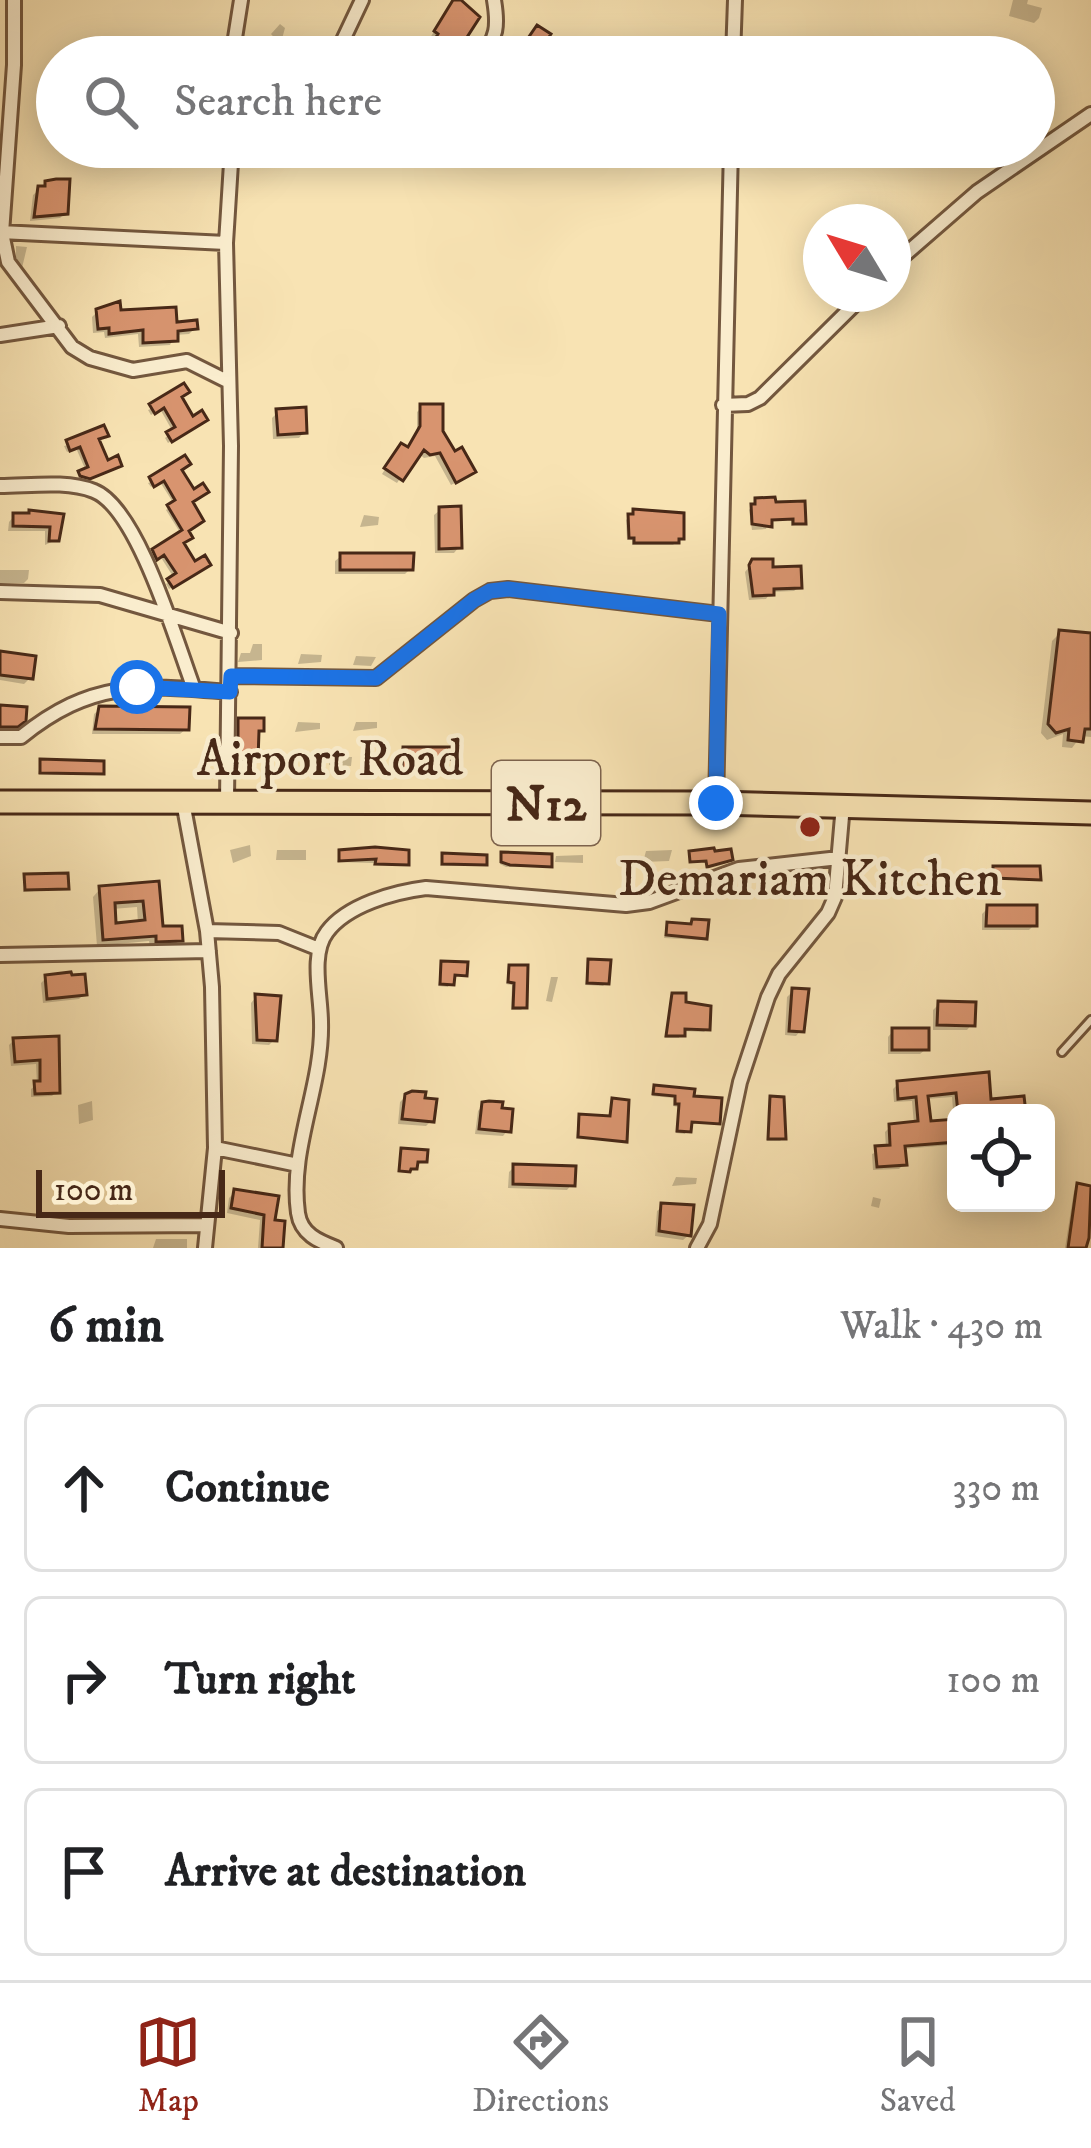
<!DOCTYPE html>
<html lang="en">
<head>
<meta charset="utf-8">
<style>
  :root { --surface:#fff; --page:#f6f6f6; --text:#202124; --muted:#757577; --line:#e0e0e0; --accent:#8f2418 }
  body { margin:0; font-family:"IM FELL DW Pica",serif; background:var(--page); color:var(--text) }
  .controls { position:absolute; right:36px; bottom:36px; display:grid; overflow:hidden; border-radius:18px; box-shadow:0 6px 30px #0003 }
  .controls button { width:108px; height:108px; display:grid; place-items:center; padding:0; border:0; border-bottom:3px solid var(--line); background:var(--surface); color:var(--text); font:60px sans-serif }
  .compass { position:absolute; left:803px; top:204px; width:108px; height:108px; border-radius:50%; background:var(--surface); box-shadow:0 6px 30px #0003; rotate:308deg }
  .scale { position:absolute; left:36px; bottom:30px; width:189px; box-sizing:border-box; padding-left:12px; border:6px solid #472817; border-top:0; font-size:33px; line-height:42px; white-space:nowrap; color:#472817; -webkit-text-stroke:9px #faedce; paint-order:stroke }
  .stop { position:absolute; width:36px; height:36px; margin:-27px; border:9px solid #1a73e8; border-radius:50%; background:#fff }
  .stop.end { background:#1a73e8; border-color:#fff; box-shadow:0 3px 12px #0008 }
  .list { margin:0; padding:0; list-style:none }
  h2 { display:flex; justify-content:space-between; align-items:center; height:156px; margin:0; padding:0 48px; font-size:51px }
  h2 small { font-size:39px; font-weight:400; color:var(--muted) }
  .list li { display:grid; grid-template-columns:78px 1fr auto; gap:36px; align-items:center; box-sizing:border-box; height:168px; margin:0 24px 24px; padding:0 24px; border:3px solid var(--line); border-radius:18px }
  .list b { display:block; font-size:45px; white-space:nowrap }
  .list em { font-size:39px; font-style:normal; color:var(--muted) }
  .icon { flex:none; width:66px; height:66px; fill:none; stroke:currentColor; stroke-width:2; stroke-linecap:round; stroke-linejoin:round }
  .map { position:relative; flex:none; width:1091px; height:1248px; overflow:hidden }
  .search { position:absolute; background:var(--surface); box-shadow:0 6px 30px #0003; left:36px; right:36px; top:36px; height:132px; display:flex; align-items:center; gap:30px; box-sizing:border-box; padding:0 42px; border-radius:66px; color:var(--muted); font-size:45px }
  .sheet { height:732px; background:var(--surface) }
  nav { display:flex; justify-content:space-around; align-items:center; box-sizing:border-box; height:168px; border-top:3px solid var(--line); background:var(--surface); font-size:33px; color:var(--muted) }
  nav a { display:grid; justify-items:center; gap:6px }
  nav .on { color:var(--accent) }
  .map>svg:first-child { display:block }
  .shadow { fill:#0003; fill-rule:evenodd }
  .building { fill:#d8946f; stroke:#472817; stroke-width:3; fill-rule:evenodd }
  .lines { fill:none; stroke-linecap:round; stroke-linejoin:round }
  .lane-casing { stroke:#73573e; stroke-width:12 }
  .street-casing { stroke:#73573e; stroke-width:18 }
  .highway-casing { stroke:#472817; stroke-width:27 }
  .lane { stroke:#faedce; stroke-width:6 }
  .street { stroke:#faedce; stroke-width:12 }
  .highway { stroke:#f8e3b3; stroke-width:21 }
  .route { stroke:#1a73e8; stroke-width:15 }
  .poi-dot { fill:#8f2418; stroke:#faedce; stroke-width:4.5 }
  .labels { text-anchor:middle; stroke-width:9; stroke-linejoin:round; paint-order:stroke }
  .shield { fill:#faedce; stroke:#7d634e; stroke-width:3 }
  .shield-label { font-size:48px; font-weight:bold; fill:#472817 }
  .street-label { font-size:51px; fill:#472817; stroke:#faedce }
  .poi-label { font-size:51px; fill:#472817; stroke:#faedce }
</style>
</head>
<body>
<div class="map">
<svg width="1091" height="1248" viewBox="0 0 1091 1248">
  <rect width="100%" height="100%" fill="#f8e3b3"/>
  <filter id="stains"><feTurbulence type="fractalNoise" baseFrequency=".00167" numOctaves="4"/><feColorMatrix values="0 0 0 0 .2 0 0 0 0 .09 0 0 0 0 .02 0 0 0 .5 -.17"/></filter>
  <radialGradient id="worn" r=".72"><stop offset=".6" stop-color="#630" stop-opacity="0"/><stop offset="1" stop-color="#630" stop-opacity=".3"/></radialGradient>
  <path class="shadow" d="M1013 0H1028L1027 4 1042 8 1039 18 1034 23 1009 16Z
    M461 3 477 16 458 46 445 53 432 45 435 40 430 38 448 9Z
    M280 24 285 28 282 39 289 48 283 57H276L280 44 271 34Z
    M47 183 65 213 60 218 30 221 33 195Z
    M16 246 27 247 22 268 16 261Z
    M98 311 119 313 195 328 189 334 175 335 170 345 139 347 138 334 105 338 104 332 93 333 92 317Z
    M178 398 192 420 201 422 168 443 165 438 173 432 160 409 151 415 148 410Z
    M422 407 468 476 451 485 435 456 424 458 418 453 397 483 382 474 397 451 407 450 417 433V412Z
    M278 412 304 432 299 438 273 439 272 418Z
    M102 438 97 440 106 464 116 468 85 480 77 479 86 471 76 448 67 452 64 446Z
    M179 470 190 502 180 544 194 566 204 567 169 589 166 584 174 578 160 556 153 560 150 554 181 534 166 510 174 504 160 482 151 487 148 483Z
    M756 501 803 523 791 526V520L769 521 766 529 752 530 749 510Z
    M440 510 459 547 454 553H435L434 515Z
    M634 512 681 537 673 545H632V540H627L626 520Z
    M364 515 379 517 378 525 360 527Z
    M14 516 61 517 56 540 45 545V531H8L9 522Z
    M341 556 410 569 405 574H335V561Z
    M753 562 770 570 799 587 794 591 771 592 766 599 749 600 745 572Z
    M0 570H29L28 579 24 583H0Z
    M1060 633 1091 636V737L1081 736 1072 748 1062 747 1063 734 1047 740 1041 733 1052 641Z
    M253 644H262V660L238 662 241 653H250Z
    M0 654 30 678 24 684 0 680Z
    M301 654 322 655 321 662 298 664Z
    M356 656 376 657 371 666 353 665Z
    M100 709 186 729 180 734H92L94 714Z
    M240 721 261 730 252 761H236Z
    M298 722 320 723V729L295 732Z
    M356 722H377V728L353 731Z
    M352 757 351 766 329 765 330 757Z
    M41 762 101 773 38 774Z
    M250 845 251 856 233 863 230 850Z
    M306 850V860H276L277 850Z
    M672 850 669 861 643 862 646 851Z
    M340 853 406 864 337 862Z
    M502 855 549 865 506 867 500 864Z
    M583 855V863L555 862 556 856Z
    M443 857 484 864 440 866Z
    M26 877 66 888 23 892Z
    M156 884 160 929 180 940 172 947 150 948 149 941 97 946 93 897 100 889ZM137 907 138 924 114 926 112 909Z
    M988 908 1034 925 1029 930H982V914Z
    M668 925 704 937 701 940 664 938Z
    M589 962 606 983 603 986 585 985Z
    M442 964 464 974 452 977 448 987 438 986Z
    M510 968 524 1007 521 1010H511L512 985 506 984Z
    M551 977H558L552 1002 546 1001Z
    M46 978 84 994 79 999 43 1003 41 983Z
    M793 991 801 1030 796 1036 785 1035 787 997Z
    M673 996 707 1029 704 1032 682 1031 679 1038H665Z
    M256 997 274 1040 269 1045 252 1044 251 1003Z
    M939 1004 972 1024 967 1030H933V1010Z
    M893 1031 926 1049 920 1054H888V1037Z
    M56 1039 57 1091 52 1096 31 1097V1089L37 1084 36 1064 11 1066 9 1045 14 1040Z
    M986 1075 988 1102 1023 1113H956L955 1140 950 1145 903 1149 904 1164 899 1169 873 1170 872 1154 886 1148 885 1132 890 1127 914 1125 912 1101 894 1102 893 1089 898 1084ZM952 1097 954 1122 928 1125 926 1099Z
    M655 1088 691 1098 717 1122 689 1124 685 1134 676 1133 678 1107 673 1106 674 1098 652 1096Z
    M406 1096 432 1120 426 1126 398 1124 400 1102Z
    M771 1099 783 1138 780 1141H767Z
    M92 1101 93 1120 79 1124 78 1105Z
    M613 1101 624 1141 576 1139 578 1120 609 1119Z
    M483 1105 508 1130 503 1136 475 1134 478 1111Z
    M514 1167 572 1184 567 1190 508 1188 509 1172Z
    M676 1177 697 1178 696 1184 672 1186Z
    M1078 1186 1091 1189 1083 1248H1065L1074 1191Z
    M235 1192 276 1199 272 1223 280 1248H258L260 1220 227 1213 229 1198Z
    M1046 1192 1053 1193 1052 1201 1049 1205 1037 1203H1046Z
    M873 1197 881 1199 879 1208 871 1206Z
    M663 1206 689 1235 683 1240 655 1236 657 1211Z
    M156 1239H187V1248H153Z"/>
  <path class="building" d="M453 0H461L480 17 460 48 456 45 452 50 435 39 438 34 434 31Z
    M537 25 551 34 536 57H515Z
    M56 179H70L68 214 34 217 38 186H45V181Z
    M120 301 121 310 176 307 177 322 197 320 198 329 178 331V341L143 343V330L109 334V328L98 329 96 309Z
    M184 383 190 392 182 397 193 416 202 410 208 420 172 442 166 432 175 427 164 408 155 414 149 404Z
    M420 404H443V431L455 451 462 447 476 472 456 483 440 453 430 455 424 450 403 481 384 468 401 443 408 447 420 426Z
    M306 407 307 433 278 435 276 409Z
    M104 425 109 436 99 439 108 460 118 455 122 466 90 479 80 476 78 471 88 467 80 447 70 451 66 440Z
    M185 455 191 464 182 470 194 489 203 483 209 492 193 502 204 521 189 531 193 538 184 543 195 561 205 555 211 565 173 588 167 579 176 573 164 555 157 560 152 549 182 530 167 505 175 500 164 481 154 487 149 477Z
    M775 497 776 502 805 501 806 524H793V519L772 520V527L752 524 751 504H755V498Z
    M461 506 462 548 439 549V507Z
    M633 509 684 513V539H679V543H634V538H629L628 514H633Z
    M29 510 64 514 59 541H49L50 527 13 526V513H29Z
    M340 553H414L413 570H340Z
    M752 559H773V567L801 566 802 588 774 589V595L753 596 749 565Z
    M1059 630 1091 633V729H1085L1083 742 1068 740 1069 729 1056 733 1048 724Z
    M0 651 36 656 33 679 0 675Z
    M0 705 27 707 26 721 18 727H0Z
    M99 706 190 707 189 730 95 729Z
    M238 718H264V731H259L258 760 238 759Z
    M403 747H454V759L425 760 417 763V769L402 768Z
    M40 759 104 761V774L40 773Z
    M375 847 409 850V865L375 864 376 859 339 861V850Z
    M714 848 715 851 731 849 733 860 707 867 706 861 690 862 689 851Z
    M501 852 552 854V867L510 865 501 862Z
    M442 853 487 855V865L442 864Z
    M993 866H1040L1041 880 993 878Z
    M68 873 69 889 25 890 24 874Z
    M159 881 163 926H182L183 941 156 942V936L103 940 99 886ZM143 901 145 920 116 923 115 903Z
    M987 905H1037V926H986Z
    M692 919 709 920 707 939 666 935 667 922 691 924Z
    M588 959 611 960 609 984 587 983Z
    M441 961 468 962 467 976 455 975 454 985 440 984Z
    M509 965H528L527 1008H513L514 983 508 982Z
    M71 972 72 975 85 974 87 995 47 999 45 975Z
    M792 988 809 989 804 1032 789 1031Z
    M672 993H686V1002L711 1006 710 1030 685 1029V1036H666Z
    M255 994 281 996 277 1041 257 1040Z
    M938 1001 976 1002 975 1026 937 1025Z
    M892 1028H929V1050H892Z
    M59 1036 60 1093 35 1094 34 1081H40V1060L15 1062 13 1038Z
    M989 1072 991 1099 1024 1096 1026 1113H958L956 1093 928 1096 931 1121 956 1119V1142L905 1146 907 1165 877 1167 875 1146 890 1145 889 1124 918 1121 916 1097 898 1099 897 1081Z
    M654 1085 695 1089 694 1096 722 1098 720 1124 692 1122 691 1132 677 1131 679 1104H675V1096L653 1094Z
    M412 1091 426 1092 425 1098 437 1099 434 1122 402 1119 405 1094Z
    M770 1096 784 1097 786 1139H768Z
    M612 1098 629 1100 627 1142 578 1137 579 1114 610 1116Z
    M489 1101 503 1102 502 1108 513 1109 511 1132 479 1129 482 1102Z
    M401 1148 428 1150 427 1162H418L417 1169H411L410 1172 399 1171Z
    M513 1164 576 1166 575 1186 513 1184Z
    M1077 1183 1091 1186 1089 1238 1086 1248H1068Z
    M234 1189 279 1196 275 1220 285 1221 283 1248H262L264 1215 231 1208Z
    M661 1203 694 1205 691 1236 659 1231Z"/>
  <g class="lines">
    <g class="lane-casing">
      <path id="lane" d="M1062 1052 1091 1020"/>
    </g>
    <g class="street-casing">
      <path id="street" d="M14 0V65L2 233 8 262 72 347 90 358 133 370 187 361 229 382
        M232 57 241 0
        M335 57 362 0
        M479 57C498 40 498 24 494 0
        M733 57 735 0
        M232 154 356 152 365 147
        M0 232 226 243
        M893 265 977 192 1091 114
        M0 335 59 326
        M723 405 748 404 760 398 865 294
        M0 486C29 486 66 480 94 491 138 508 177 644 194 689
        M0 592 100 595 231 633
        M231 676 376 678 474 600 490 591 508 589 719 614
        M0 737H21C93 679 143 685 230 692
        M227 801 231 446 226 243 232 147
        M183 802 207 931 212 987 215 1148 205 1248
        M716 803 731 147
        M207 931 279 933 319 949
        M0 955 209 951
        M215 1148 298 1165
        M0 1219 69 1226 206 1225
        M336 1248C318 1241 301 1234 298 1213 289 1148 323 1086 321 1022 321 995 310 954 327 932 347 905 394 892 426 888L626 905 649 902 739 869 839 858
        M697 1248 710 1224 740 1082 768 997 779 974 828 913 835 897 843 805"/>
    </g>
    <g class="highway-casing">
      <path id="highway" d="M0 802 716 803 1091 813"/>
    </g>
    <use href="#lane" class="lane"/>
    <use href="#street" class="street"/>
    <use href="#highway" class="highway"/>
  </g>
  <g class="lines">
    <path class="route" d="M137 687 230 692 231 676 376 678 474 600 490 591 508 589 719 614 716 803"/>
  </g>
  <circle class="poi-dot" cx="810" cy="827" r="12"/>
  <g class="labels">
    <rect class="shield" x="492" y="761" width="108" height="84" rx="9"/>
    <g class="shield-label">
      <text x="546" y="820">N12</text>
    </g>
    <g class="street-label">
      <text x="330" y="775">Airport Road</text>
    </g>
    <g class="poi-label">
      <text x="810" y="895">Demariam Kitchen</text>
    </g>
  </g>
  <rect width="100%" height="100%" filter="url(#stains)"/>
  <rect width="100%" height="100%" fill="url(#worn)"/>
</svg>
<div class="controls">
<button><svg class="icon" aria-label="locate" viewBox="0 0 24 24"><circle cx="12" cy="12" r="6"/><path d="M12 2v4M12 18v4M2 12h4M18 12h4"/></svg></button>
</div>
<svg class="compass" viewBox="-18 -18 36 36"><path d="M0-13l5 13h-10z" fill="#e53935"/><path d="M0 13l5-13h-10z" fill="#757577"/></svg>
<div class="scale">100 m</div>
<div class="stop" style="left:137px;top:687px"></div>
<div class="stop end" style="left:716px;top:803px"></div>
<div class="search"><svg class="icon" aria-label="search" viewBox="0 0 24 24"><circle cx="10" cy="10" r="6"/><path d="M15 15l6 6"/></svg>Search here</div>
</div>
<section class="sheet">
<h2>6 min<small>Walk · 430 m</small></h2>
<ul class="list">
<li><svg class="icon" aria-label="ahead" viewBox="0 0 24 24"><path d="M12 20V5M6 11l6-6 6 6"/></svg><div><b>Continue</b></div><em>330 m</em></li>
<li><svg class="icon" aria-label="right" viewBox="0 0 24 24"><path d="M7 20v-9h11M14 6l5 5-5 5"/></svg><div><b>Turn right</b></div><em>100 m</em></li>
<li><svg class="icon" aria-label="arrive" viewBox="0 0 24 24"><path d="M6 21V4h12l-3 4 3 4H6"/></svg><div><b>Arrive at destination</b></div></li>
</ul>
</section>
<nav>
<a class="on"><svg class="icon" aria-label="map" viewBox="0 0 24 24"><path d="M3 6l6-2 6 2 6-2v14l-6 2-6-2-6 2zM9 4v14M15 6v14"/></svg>Map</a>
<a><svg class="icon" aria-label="directions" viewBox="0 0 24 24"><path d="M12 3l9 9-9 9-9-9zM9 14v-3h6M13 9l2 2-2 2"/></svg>Directions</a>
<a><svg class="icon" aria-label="saved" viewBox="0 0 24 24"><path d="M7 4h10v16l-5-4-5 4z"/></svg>Saved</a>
</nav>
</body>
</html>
